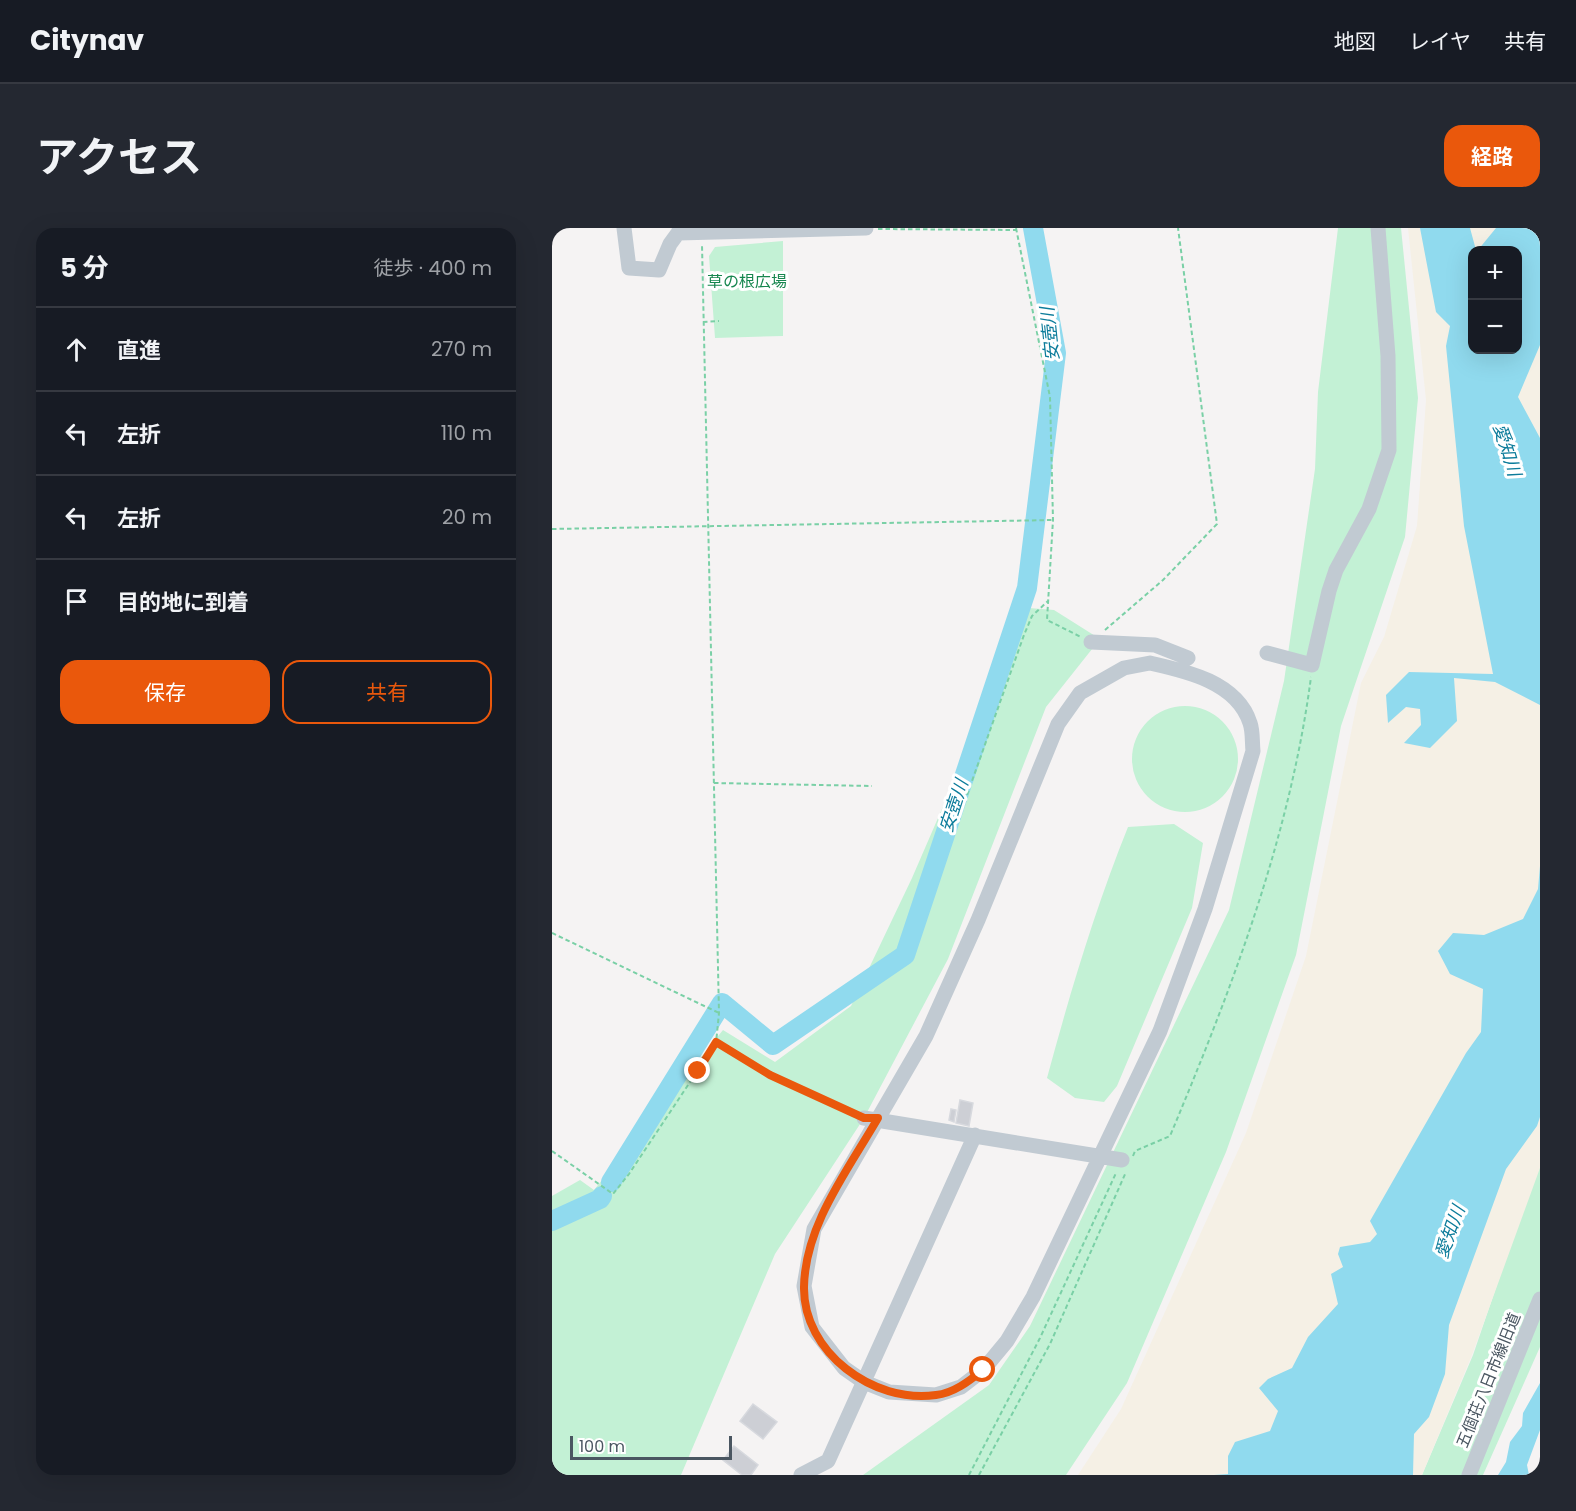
<!DOCTYPE html>
<html lang="ja">
<head>
<meta charset="utf-8">
<style>
  :root { --surface:#171b24; --page:#242831; --text:#f1f3f6; --muted:#9ea1a6; --line:#363941; --accent:#ea580c }
  body { margin:0; font-family:Poppins,"Noto Sans JP",sans-serif; background:var(--page); color:var(--text) }
  .controls { position:absolute; right:18px; top:18px; display:grid; overflow:hidden; border-radius:12px; box-shadow:0 6px 24px #0002 }
  .controls button { width:54px; height:54px; display:grid; place-items:center; padding:0; border:0; border-bottom:2px solid var(--line); background:var(--surface); color:var(--text); font:30px sans-serif }
  .scale { position:absolute; left:18px; bottom:15px; width:162px; box-sizing:border-box; padding-left:6px; border:3px solid #4a5661; border-top:0; font-size:16px; line-height:21px; white-space:nowrap; color:#4a5661; -webkit-text-stroke:4px #fff; paint-order:stroke }
  .stop { position:absolute; width:18px; height:18px; margin:-14px; border:4px solid #ea580c; border-radius:50%; background:#fff }
  .stop.end { background:#ea580c; border-color:#fff; box-shadow:0 2px 6px #0008 }
  .list { margin:0; padding:0; list-style:none }
  h2 { display:flex; justify-content:space-between; align-items:center; height:78px; margin:0; padding:0 24px; font-size:26px }
  h2 small { font-size:20px; font-weight:400; color:var(--muted) }
  .list li { display:grid; grid-template-columns:39px 1fr auto; gap:18px; align-items:center; box-sizing:border-box; height:84px; padding:0 24px; border-top:2px solid var(--line) }
  .list b { display:block; font-size:22px; white-space:nowrap }
  .list em { font-size:20px; font-style:normal; color:var(--muted) }
  .actions { display:flex; gap:12px; padding:18px 24px }
  .actions a { flex:1; padding:14px 0; border:2px solid var(--accent); border-radius:18px; text-align:center; font-size:21px; color:var(--accent) }
  .actions .main { background:var(--accent); color:#fff }
  .icon { flex:none; width:33px; height:33px; fill:none; stroke:currentColor; stroke-width:2; stroke-linecap:round; stroke-linejoin:round }
  .map { position:relative; flex:none; width:988px; height:1247px; overflow:hidden; border-radius:18px }
  header { display:flex; align-items:center; gap:36px; box-sizing:border-box; height:84px; padding:0 30px; background:var(--surface); border-bottom:2px solid var(--line) }
  header strong { font-size:28px }
  nav { display:flex; gap:33px; margin-inline-start:auto; font-size:21px }
  .intro { display:flex; align-items:center; justify-content:space-between; box-sizing:border-box; height:144px; padding:0 36px }
  h1 { margin:0; font-size:42px }
  .button { padding:15px 27px; border-radius:18px; background:var(--accent); color:#fff; font-size:21px; font-weight:700 }
  main { display:flex; gap:36px; padding:0 36px }
  aside { flex:1; background:var(--surface); border-radius:18px; box-shadow:0 6px 24px #0002 }
  .map>svg:first-child { display:block }
  .green { fill:#c3f1d5 }
  .sand { fill:#f5f0e5; fill-rule:evenodd }
  .water { fill:#90daee }
  .lines { fill:none; stroke-linecap:round; stroke-linejoin:round }
  .river { stroke:#90daee; stroke-width:20 }
  .building { fill:#cdcfd5; stroke:#d7d9de; stroke-width:1.5 }
  .path { stroke:#7ad0a6; stroke-width:2; stroke-dasharray:4.5 3; stroke-linecap:butt }
  .minor { stroke:#c1cad2; stroke-width:15 }
  .route { stroke:#ea580c; stroke-width:8 }
  .labels { text-anchor:middle; stroke-width:6; stroke-linejoin:round; paint-order:stroke }
  .park-label { font-size:16px; fill:#17864f; stroke:#fff }
  .street-label { font-size:16px; fill:#4a5661; stroke:#fff }
  .water-label { font-size:18px; font-style:italic; fill:#0c7c9b; stroke:#fff }
</style>
</head>
<body>
<header>
<strong>Citynav</strong>
<nav><a>地図</a><a>レイヤ</a><a>共有</a></nav>
</header>
<div class="intro"><h1>アクセス</h1><a class="button">経路</a></div>
<main>
<aside>
<h2>5 分<small>徒歩 · 400 m</small></h2>
<ul class="list">
<li><svg class="icon" aria-label="ahead" viewBox="0 0 24 24"><path d="M12 20V5M6 11l6-6 6 6"/></svg><div><b>直進</b></div><em>270 m</em></li>
<li><svg class="icon" aria-label="left" viewBox="0 0 24 24"><path d="M17 20v-9H6M10 6l-5 5 5 5"/></svg><div><b>左折</b></div><em>110 m</em></li>
<li><svg class="icon" aria-label="left" viewBox="0 0 24 24"><path d="M17 20v-9H6M10 6l-5 5 5 5"/></svg><div><b>左折</b></div><em>20 m</em></li>
<li><svg class="icon" aria-label="arrive" viewBox="0 0 24 24"><path d="M6 21V4h12l-3 4 3 4H6"/></svg><div><b>目的地に到着</b></div></li>
</ul>
<div class="actions"><a class="main">保存</a><a>共有</a></div>
</aside>
<div class="map">
<svg width="988" height="1247" viewBox="0 0 988 1247">
  <rect width="100%" height="100%" fill="#f5f3f3"/>
  <path class="green" d="M786 0H849L866 170 853 309 789 498 744 727 674 924 575 1155 514 1247H311L437 1157 478 1098 677 682 732 453 763 241 766 164Z
    M231 13V108L163 110 157 28 163 19Z
    M477 380 502 382 548 411 494 479 396 731 312 890 223 1026 129 1247H0V968L28 952 42 962 171 802 223 834 299 778 360 650Z
    M580 531a53 53 0 1 1 106 0a53 53 0 1 1-106 0Z
    M622 596 651 615 640 680 565 858 552 874 523 870 495 850C518 765 543 681 576 599Z
    M988 931V1119L931 1247H870L921 1127Z"/>
  <path class="sand" d="M856 0H988V940L920 1127 870 1247H526L569 1181 694 905 754 728 809 455 832 409 865 298 874 172ZM921 22H966V122H921Z"/>
  <path class="water" d="M868 0H918L924 22H921V122H966V22H926L944 0H988V117L966 169 988 210V477L943 454 902 450 905 493 878 520 852 515 869 497 868 481 854 479 836 495 834 467 857 444 941 446 912 298 894 118 898 98 884 84Z
    M988 638V889L985 898 954 941 897 1097 893 1146 877 1189 862 1206 861 1247H662L676 1246V1228L683 1214 718 1203 726 1183 707 1160 716 1151 740 1140 756 1109 786 1076 779 1046 791 1039 786 1026 788 1019 818 1014 825 1006 818 993 914 825 929 804 931 761 898 746 886 723 901 705 932 707 971 691 986 661Z
    M988 1155V1202L975 1237 977 1247H946L954 1234 958 1214 970 1198 971 1185Z"/>
  <g class="lines">
    <path class="river" d="M59 954 170 775 221 817 353 727 475 360 504 125 481 0
      M0 993 48 971 50 968"/>
  </g>
  <path class="building" d="M408 872 421 875 417 898 404 895Z
    M399 881 404 882 402 894 397 892Z
    M201 1176 225 1194 211 1211 188 1193Z
    M182 1218 206 1237 199 1247H190L171 1232Z"/>
  <g class="lines">
    <path class="path" d="M464 0 498 169 501 292 495 392 529 409
      M326 1 464 2
      M151 94 167 93
      M0 301 501 292
      M553 402 611 352 665 296 626 0
      M162 555 320 558
      M410 581 472 407 480 388 496 373
      M0 705 167 785
      M164 815 218 847 300 884
      M0 923 61 966 77 946 164 815 167 785 150 17
      M581 928 583 923 618 908C680 760 738 609 759 449
      M417 1247 488 1110 564 945
      M427 1247 498 1116 574 944"/>
    <path class="minor" d="M72 0 77 40 107 42 118 16 126 5
      M128 0 126 5 314 0
      M539 414 603 417 636 430
      M715 425 760 437 777 363 784 342 817 281 837 222 836 128 826 0
      M598 435C634 443 685 454 698 495 701 503 700 514 701 523L653 681 608 803 481 1069 455 1113 431 1142 409 1159 384 1167 337 1164 312 1154 292 1140 260 1099 252 1058 262 1001 374 808 426 692 506 496 528 465 572 440Z
      M312 890 570 932
      M249 1247 276 1233 423 907
      M917 1247 988 1071"/>
  </g>
  <g class="lines">
    <path class="route" d="M146 843 164 814 218 847 312 890H326C296 942 253 997 252 1059 251 1124 321 1176 384 1167 402 1165 417 1153 431 1142"/>
  </g>
  <g class="labels">
    <g class="park-label">
      <text x="195" y="59">草の根広場</text>
    </g>
    <g class="street-label">
      <text transform="translate(936 1152) rotate(-68)" y="6">五個荘八日市線旧道</text>
    </g>
    <g class="water-label">
      <text transform="translate(498 106) rotate(-96)" y="6">安壺川</text>
      <text transform="translate(955 222) rotate(73)" y="6">愛知川</text>
      <text transform="translate(402 578) rotate(-72)" y="6">安壺川</text>
      <text transform="translate(898 1004) rotate(-70)" y="6">愛知川</text>
    </g>
  </g>
</svg>
<div class="controls">
<button>+</button>
<button>−</button>
</div>
<div class="scale">100 m</div>
<div class="stop" style="left:431px;top:1142px"></div>
<div class="stop end" style="left:146px;top:843px"></div>
</div>
</main>
</body>
</html>
